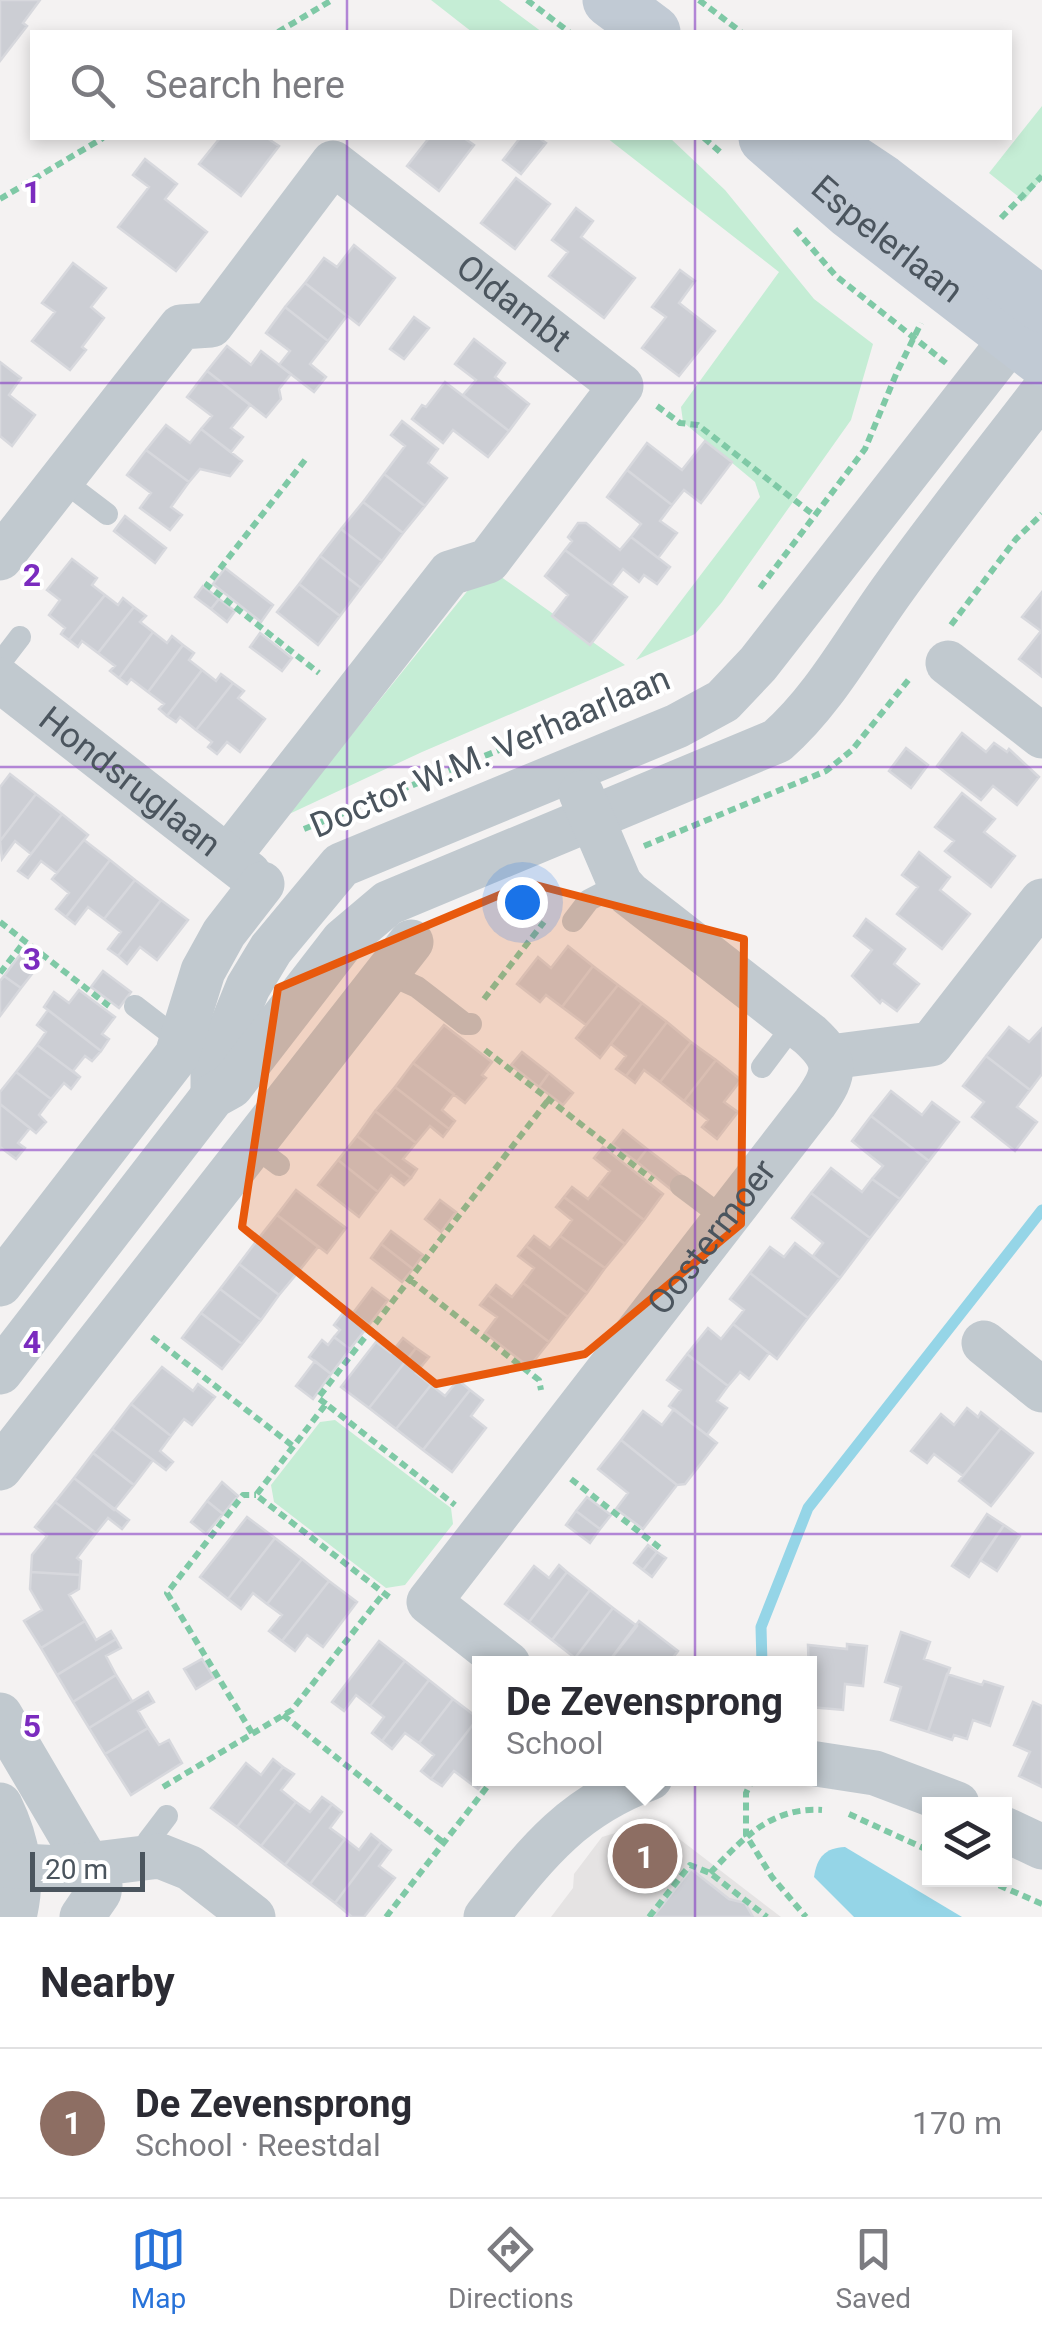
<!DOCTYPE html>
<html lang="en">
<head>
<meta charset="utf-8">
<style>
  :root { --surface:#fff; --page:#f7f7f7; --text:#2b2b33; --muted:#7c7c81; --line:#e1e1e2; --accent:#2772d9 }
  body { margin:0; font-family:Roboto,sans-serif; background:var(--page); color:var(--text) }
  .controls { position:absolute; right:30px; bottom:30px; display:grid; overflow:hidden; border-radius:0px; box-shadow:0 5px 15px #0003 }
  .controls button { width:90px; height:90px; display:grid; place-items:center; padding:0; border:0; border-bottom:2px solid var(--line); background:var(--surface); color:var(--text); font:50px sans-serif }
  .scale { position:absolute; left:30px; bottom:25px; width:115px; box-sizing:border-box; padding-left:10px; border:5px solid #4b555e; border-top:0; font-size:28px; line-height:35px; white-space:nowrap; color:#4b555e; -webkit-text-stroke:8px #fff; paint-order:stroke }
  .you { position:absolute; left:522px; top:902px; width:35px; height:35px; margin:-25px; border:8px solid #fff; border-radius:50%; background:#1a73e8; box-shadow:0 0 0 15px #1a73e833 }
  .badge { display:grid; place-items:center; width:65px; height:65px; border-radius:50%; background:var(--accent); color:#fff; font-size:32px; font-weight:700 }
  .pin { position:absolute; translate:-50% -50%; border:5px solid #fff; box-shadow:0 2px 10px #0006 }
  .popup { position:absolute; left:472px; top:1656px; width:345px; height:130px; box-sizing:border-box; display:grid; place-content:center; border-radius:0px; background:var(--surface); filter:drop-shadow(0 2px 8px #0005); font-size:32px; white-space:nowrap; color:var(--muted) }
  .popup b { font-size:38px; color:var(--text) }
  .popup::after { content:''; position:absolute; left:50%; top:100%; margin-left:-20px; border:20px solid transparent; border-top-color:var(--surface) }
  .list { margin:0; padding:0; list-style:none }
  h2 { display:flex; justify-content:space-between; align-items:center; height:130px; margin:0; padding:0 40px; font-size:42px }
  h2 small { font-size:32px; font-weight:400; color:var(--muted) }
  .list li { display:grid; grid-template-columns:65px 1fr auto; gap:30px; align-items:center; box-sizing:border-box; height:150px; padding:0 40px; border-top:2px solid var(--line) }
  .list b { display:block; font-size:38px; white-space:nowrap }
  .list p { margin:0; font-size:32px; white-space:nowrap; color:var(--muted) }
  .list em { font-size:32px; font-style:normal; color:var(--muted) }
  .icon { flex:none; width:55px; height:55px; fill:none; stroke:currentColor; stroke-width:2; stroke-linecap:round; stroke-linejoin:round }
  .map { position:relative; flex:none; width:1042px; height:1917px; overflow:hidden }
  .search { position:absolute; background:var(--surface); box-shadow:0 5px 15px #0003; left:30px; right:30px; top:30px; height:110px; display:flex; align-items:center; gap:25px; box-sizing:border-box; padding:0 35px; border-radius:0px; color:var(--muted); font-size:38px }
  .sheet { height:280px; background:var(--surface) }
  nav { display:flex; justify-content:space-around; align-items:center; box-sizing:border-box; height:140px; border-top:2px solid var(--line); background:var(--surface); font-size:28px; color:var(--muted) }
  nav a { display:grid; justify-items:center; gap:5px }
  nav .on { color:var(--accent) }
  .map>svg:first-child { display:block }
  .education { fill:#e5e3e3 }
  .green { fill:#c5edd5 }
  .water { fill:#95d5e7 }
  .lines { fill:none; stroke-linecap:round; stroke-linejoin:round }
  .stream { stroke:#95d5e7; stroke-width:11 }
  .building { fill:#ccced4; stroke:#d7d8dd; stroke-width:2.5 }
  .path { stroke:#7fc9a6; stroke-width:6; stroke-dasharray:8 5; stroke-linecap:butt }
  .service { stroke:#c1c9cf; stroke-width:22 }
  .minor { stroke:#c1c9cf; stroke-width:45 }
  .secondary { stroke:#c1cad4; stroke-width:55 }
  .marked { fill:#e8590c; fill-opacity:0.2; stroke:#e8590c; stroke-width:8; stroke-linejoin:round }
  .grid { fill:none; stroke:#7b2cbf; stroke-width:2.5; stroke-opacity:0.55 }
  .labels { text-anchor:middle; stroke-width:8; stroke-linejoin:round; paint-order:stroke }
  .street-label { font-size:35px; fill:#4b555e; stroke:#fff }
  .grid-label { font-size:32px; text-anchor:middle; font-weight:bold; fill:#7b2cbf; stroke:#fff; stroke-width:8; stroke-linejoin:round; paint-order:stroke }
</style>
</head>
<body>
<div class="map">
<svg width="1042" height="1917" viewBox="0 0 1042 1917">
  <rect width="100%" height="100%" fill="#f4f2f2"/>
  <path class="education" d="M656 1821 781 1917H551L573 1888 574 1874 602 1837Z"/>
  <path class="green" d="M431 0H499L542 32H472Z
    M1042 106V178L1024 201 989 173Z
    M607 138H670L725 190 814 299 873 344 851 420 722 602 695 634 636 660 760 497 755 482 683 422 681 407 779 272Z
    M497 574 625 665 422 752 287 815 473 584Z
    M335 1420 451 1508 453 1524 405 1585 386 1588 274 1502 271 1485 320 1422Z"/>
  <path class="water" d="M845 1847 962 1917H854L814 1877C817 1857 825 1848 845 1847Z"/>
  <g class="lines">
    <path class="stream" d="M762 1664 761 1627 808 1508 1042 1210"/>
  </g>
  <path class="building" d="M0 0H40L23 23 27 26 0 61Z
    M220 138H267L279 146 241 196 199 164Z
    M429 138H464L474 145 439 191 407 166Z
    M520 138H539L546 143 521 174 503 160Z
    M145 159 177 184 165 199 207 232 176 271 118 227 149 187 133 175Z
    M516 178 550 204 515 249 481 223Z
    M576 208 593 221 581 237 635 278 604 318 549 276 568 252 552 240Z
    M354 245 395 278 359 325 305 283 324 258 337 267Z
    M73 263 106 288 91 307 104 318 82 347 86 350 70 370 32 341 55 312 42 303Z
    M680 270 695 281 679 303 715 331 679 376 642 348 666 317 652 307Z
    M305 283 347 316 328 341 285 307Z
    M285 307 328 341 310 364 326 377 314 392 279 365 290 351 266 333Z
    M414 317 429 328 404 359 390 349Z
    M474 339 505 363 495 377 529 404 509 431 463 395 476 380 455 364Z
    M227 346 251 365 261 351 291 374 279 389 281 399 266 417 207 371Z
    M0 362 21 378 9 395 35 415 12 446 0 436Z
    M207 371 250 405 231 428 243 437 231 452 201 429 212 416 187 397Z
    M445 382 509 431 488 457 453 430 443 443 412 419 422 405 426 407Z
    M402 421 438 449 428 463 447 478 425 506 384 474 405 446 391 435Z
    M166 425 190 443 201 429 242 461 230 476 200 469 189 482 146 450Z
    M705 441 732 462 701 503 684 490 672 505 627 470 647 443 682 470Z
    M146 450 189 482 171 507 182 515 170 530 140 508 151 493 127 475Z
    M627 470 672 505 660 521 677 533 658 558 631 537 641 524 607 497Z
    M384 474 425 506 403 533 363 502Z
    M363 502 403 533 382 561 341 529Z
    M125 516 166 548 155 563 114 531Z
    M578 523H586L620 550 631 537 670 567 657 584 644 575 639 582 623 569 611 585 565 550 572 541 568 537Z
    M341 529 382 561 361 588 320 556Z
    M565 550 627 597 590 645 552 616 568 595 545 576Z
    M320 556 361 588 340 616 299 584Z
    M72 559 97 578 92 585 105 595 69 640 61 634 65 628 49 615 60 600 47 590Z
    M225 568 273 605 261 622 213 584Z
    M299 584 340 616 318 645 277 612Z
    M203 586 219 599 211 609 195 597Z
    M1042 592V677L1019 659 1041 631 1022 617Z
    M105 595 118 605 123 598 134 607 98 653 82 641 78 647 69 640Z
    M219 599 235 611 227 622 211 609Z
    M134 607 146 616 140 622 153 632 119 678 110 671 115 666 98 653Z
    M153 632 167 643 172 636 183 645 148 692 131 679 127 684 119 678Z
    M260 633 292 658 282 671 250 647Z
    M183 645 194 653 189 660 202 670 167 716 159 709 164 704 148 692Z
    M202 670 216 681 221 674 233 683 196 730 180 717 176 722 167 716Z
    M233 683 244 691 238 698 265 719 240 752 227 742 217 754 208 747 212 742 196 730Z
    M962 733 986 752 994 743 1007 752 1009 749 1039 777 1017 805 993 786 981 800 937 766Z
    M906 748 928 765 911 788 889 771Z
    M10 774 36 794 0 841V787Z
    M962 793 995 819 984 832 1015 856 991 887 945 851 954 841 935 827Z
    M36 794 62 814 31 854 15 841 2 859 0 841Z
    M62 814 88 835 57 873 41 861 28 878 18 871Z
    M88 835 84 840 110 860 66 917 56 909 69 893 52 879Z
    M919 852 950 877 940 890 970 914 942 949 897 914 918 887 902 875Z
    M110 860 135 880 104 919 88 907 75 924 66 917Z
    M135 880 161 900 118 956 108 949 121 932 104 919Z
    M161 900 188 920 157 960 140 947 127 964 118 956Z
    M866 919 905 949 894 964 919 984 897 1011 882 1000 880 1003 852 976 872 950 854 936Z
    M568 946 593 966 562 1007 546 995 540 1002 517 984 538 957 551 968Z
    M25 948 42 961 21 988 4 976Z
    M593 966 618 985 586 1025 562 1007Z
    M103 971 131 992 119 1008 91 987Z
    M4 976 21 988 0 1016V981Z
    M618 985 642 1003 600 1058 576 1038Z
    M79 990 115 1017 102 1034 109 1039 101 1051 44 1007 54 992 69 1003Z
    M642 1003 667 1022 626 1076 616 1069 626 1056 611 1044Z
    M48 1010 101 1051 92 1061 85 1056 73 1071 80 1077 37 1045 46 1032 37 1025Z
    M667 1022 691 1042 660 1082 644 1070 635 1083 626 1076Z
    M444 1025 492 1062 482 1075 486 1078 465 1103 413 1063Z
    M1009 1027 1029 1042 1042 1028V1074L1030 1090 986 1056Z
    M691 1042 716 1060 684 1101 660 1082Z
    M37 1045 80 1077 71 1089 64 1083 51 1099 16 1072Z
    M522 1052 549 1073 539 1087 511 1065Z
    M986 1056 1030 1090 1017 1107 1037 1122 1015 1151 972 1117 984 1102 963 1086Z
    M716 1060 741 1080 724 1102 738 1112 717 1139 702 1127 708 1120 684 1101Z
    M413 1063 454 1094 442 1110 455 1121 449 1129 395 1087Z
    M16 1072 51 1099 39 1115 46 1122 36 1133 0 1104V1092Z
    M549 1073 573 1093 563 1105 539 1087Z
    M395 1087 449 1129 443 1137 430 1126 416 1143 375 1111Z
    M891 1091 922 1115 932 1102 959 1122 929 1161 871 1116Z
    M0 1104 30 1128 18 1143 25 1148 16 1159 0 1147Z
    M375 1111 416 1143 403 1159 417 1169 411 1178 357 1136Z
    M871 1116 929 1161 900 1199 872 1179 883 1166 852 1141Z
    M623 1130 647 1149 637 1162 612 1144Z
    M357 1136 411 1178 404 1185 391 1175 378 1192 338 1160Z
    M603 1147 663 1194 644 1220 599 1185 610 1171 594 1158Z
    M647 1149 684 1177 674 1192 637 1162Z
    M338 1160 378 1192 359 1217 318 1185Z
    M831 1168 862 1192 872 1179 900 1199 870 1238 811 1193Z
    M599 1185 644 1220 625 1244 564 1197 572 1187 588 1199Z
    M296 1190 346 1228 327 1253 277 1215Z
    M811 1193 870 1238 840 1278 813 1256 823 1243 792 1218Z
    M564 1197 625 1244 605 1268 560 1236 572 1220 556 1207Z
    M440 1200 456 1212 441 1232 425 1219Z
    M277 1215 318 1247 299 1271 258 1239Z
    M391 1231 423 1255 413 1269 381 1244Z
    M534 1236 550 1248 560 1236 605 1268 587 1293 526 1246Z
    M258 1239 299 1271 279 1295 239 1264Z
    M795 1243 840 1278 808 1318 750 1273 770 1247 784 1257Z
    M381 1244 413 1269 402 1282 371 1258Z
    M526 1246 587 1293 568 1317 523 1283 534 1268 518 1256Z
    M239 1264 279 1295 261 1320 220 1289Z
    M750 1273 808 1318 777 1359 733 1324 744 1310 730 1299Z
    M523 1283 568 1317 549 1342 488 1295 496 1285 512 1297Z
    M372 1288 388 1300 369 1325 353 1313Z
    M220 1289 261 1320 242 1344 201 1313Z
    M488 1295 549 1342 529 1367 485 1333 497 1317 480 1305Z
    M347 1308 369 1325 350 1349 334 1337 340 1330 334 1325Z
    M201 1313 242 1344 222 1369 182 1338Z
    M733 1324 769 1353 749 1379 740 1372 728 1386 687 1354 708 1328 721 1339Z
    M334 1337 350 1349 331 1374 309 1357 322 1340 328 1345Z
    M403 1338 416 1348 369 1408 341 1387 376 1342 391 1353Z
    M416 1348 429 1357 416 1373 431 1385 396 1429 369 1408Z
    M687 1354 728 1386 717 1401 727 1408 707 1435 669 1406 681 1390 667 1380Z
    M315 1361 331 1374 313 1399 296 1386Z
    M162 1367 193 1391 198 1384 215 1397 192 1425 184 1419 171 1436 131 1404Z
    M458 1380 470 1390 423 1450 396 1429 431 1385 445 1396Z
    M470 1390 483 1400 471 1416 486 1428 452 1472 423 1450Z
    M131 1404 171 1436 160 1451 173 1462 166 1470 112 1429Z
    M967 1408 978 1417 981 1412 1001 1428 963 1476 934 1454 927 1463 911 1451 941 1414 954 1425Z
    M674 1409 717 1443 685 1484 677 1485 621 1440 643 1411 662 1425Z
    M1001 1428 1033 1453 991 1506 959 1481Z
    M112 1429 153 1460 134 1485 93 1453Z
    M621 1440 677 1485 643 1529 616 1509 628 1493 598 1469Z
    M93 1453 134 1485 114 1510 74 1478Z
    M74 1478 129 1520 122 1529 108 1518 96 1533 55 1502Z
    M222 1482 238 1496 223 1514 207 1501Z
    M587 1497 611 1515 600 1529 576 1511Z
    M207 1501 223 1514 206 1534 191 1522Z
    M55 1502 96 1533 77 1558 81 1561 80 1575 31 1572 32 1555 47 1536 35 1527Z
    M576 1511 600 1529 590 1543 566 1525Z
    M987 1514 1004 1525 969 1577 952 1566Z
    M247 1517 275 1538 228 1599 200 1577Z
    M1004 1525 1020 1536 997 1571 980 1560Z
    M275 1538 302 1559 267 1604 253 1593 241 1609 228 1599Z
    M648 1545 657 1552 643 1570 634 1563Z
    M657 1552 666 1558 652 1577 643 1570Z
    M302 1559 329 1581 282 1641 269 1631 282 1615 267 1604Z
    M559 1565 567 1572 529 1622 505 1604 534 1566 549 1578Z
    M31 1572 80 1575 79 1589 69 1595 85 1621 41 1648 24 1621 42 1610 30 1589Z
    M567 1572 590 1590 552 1640 529 1622Z
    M329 1581 357 1602 323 1647 307 1635 295 1651 282 1641Z
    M590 1590 613 1608 575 1658 552 1640Z
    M613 1608 637 1626 607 1664H582L575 1658Z
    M85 1621 96 1640 111 1631 116 1639 57 1675 41 1648Z
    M639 1621 678 1651 668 1664H607Z
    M901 1632 930 1642 924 1659 950 1668 928 1732 891 1720 901 1687 885 1682Z
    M116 1639 121 1648 106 1656 116 1675 73 1702 57 1675Z
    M379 1641 405 1661 370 1706 356 1695 344 1711 332 1702Z
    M847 1644 867 1646 863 1686 845 1684 843 1710 810 1707 808 1645 847 1649Z
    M202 1659 214 1678 196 1689 184 1669Z
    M405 1661 429 1680 382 1741 372 1733 384 1717 370 1706Z
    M947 1674 982 1685 984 1681 1003 1687 990 1726 973 1720 967 1739 954 1735 952 1740 928 1732Z
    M116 1675 132 1701 89 1728 73 1702Z
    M429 1680 453 1699 419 1743 405 1733 392 1749 382 1741Z
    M148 1692 154 1702 138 1711 148 1728 105 1754 89 1728Z
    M453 1699 478 1718 431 1779 421 1771 434 1755 419 1743Z
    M1033 1702 1042 1706V1787L1019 1776 1030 1752 1014 1745Z
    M478 1718 480 1778H486L478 1789 454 1771 442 1786 431 1779Z
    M148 1728 159 1745 169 1740 182 1763 131 1795 105 1754Z
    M273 1759 283 1767 237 1827 211 1808 246 1763 261 1775Z
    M283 1767 294 1774 281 1790 296 1802 261 1846 237 1827Z
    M322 1797 332 1804 285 1865 261 1846 296 1802 310 1812Z
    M332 1804 342 1812 330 1828 345 1839 310 1884 285 1865Z
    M371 1834 381 1842 335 1903 310 1884 345 1839 359 1850Z
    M381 1842 391 1850 379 1866 395 1878 364 1917H352L335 1903Z
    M691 1869 729 1899 745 1903 753 1917H653Z"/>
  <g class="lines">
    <path class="path" d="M527 0 569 32
      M699 0 741 32
      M278 32 332 0
      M704 138 720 152
      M0 199 103 138
      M1001 218 1042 176
      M795 229 836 276 946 363
      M657 406 680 423 698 425 815 516
      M305 460 207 585 319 673
      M760 588 865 449 897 372 921 323
      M951 625 1016 539 1042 514
      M304 829 566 723
      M644 846 826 771 852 750 910 678
      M0 922 109 1006
      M0 973 25 941
      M484 999 544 922
      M485 1050 653 1180
      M410 1280 539 1380 541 1390
      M152 1337 293 1446
      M326 1404 318 1398 549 1099
      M571 1479 660 1548
      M389 1597 256 1495 326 1404 455 1505
      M283 1715 444 1843
      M252 1733 167 1593 243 1495H256
      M753 1778 746 1793V1835L772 1877 806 1917
      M163 1787 292 1710 384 1593
      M849 1814 930 1851
      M710 1873C743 1839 770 1807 822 1810
      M987 1880 1042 1904
      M386 1917 494 1778
      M649 1917 690 1865 710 1873 767 1917"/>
    <path class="service" d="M61 479 107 514
      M0 663 20 637
      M573 921 589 900 620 884
      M384 972 417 987 465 1024H471
      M135 1006 183 1043
      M762 1067 795 1023
      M251 1144 279 1165
      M681 1186 725 1219
      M149 1855 148 1841 167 1816"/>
    <g class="minor">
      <path id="s1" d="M0 558 181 327 211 325 333 163 621 386 488 561 450 573 228 857"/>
      <path d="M948 663 1042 736"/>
      <path id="s2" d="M0 680 249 874"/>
      <path d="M830 1057 931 1044 1042 901"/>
      <path d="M213 1096V1073L248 987 271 949 341 865 677 726 723 701 758 664 1013 337 1042 326"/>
      <path d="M0 1284 177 1055 203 971 224 933 262 884"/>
      <path d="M984 1343 1042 1390"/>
      <path d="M0 1372 213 1096 231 1086 343 941 388 903 777 741C824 700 856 640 893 589 941 522 992 458 1042 393"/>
      <path d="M0 1468 411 942"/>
      <path id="s3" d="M508 1664 429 1602 815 1103C836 1073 838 1061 810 1035L629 894 620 884 581 793"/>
      <path d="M0 1715 100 1885 99 1892 82 1917"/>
      <path d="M810 1763 875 1773 957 1804"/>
      <path d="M0 1805C18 1842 24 1876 14 1917"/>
      <path d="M1004 1829 1042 1847"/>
      <path d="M0 1865 63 1868 160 1856 190 1868 253 1917"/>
      <path d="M486 1917C536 1854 571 1807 650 1778"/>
    </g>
    <g class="secondary">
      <path d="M610 0 653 32"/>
      <path id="s4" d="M766 138 851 212 1042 359"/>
      <path d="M816 138 882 182 1042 305"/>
    </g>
  </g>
  <path class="marked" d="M528 883 744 939 741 1224 585 1354 436 1384 242 1227 278 988Z"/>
  <path class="grid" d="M347 0V32M695 0V32M347 138V1917M695 138V1917M0 383H1042M0 767H1042M0 1150H1042M0 1534H1042"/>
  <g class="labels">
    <g class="street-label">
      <text dy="12" stroke="none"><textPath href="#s4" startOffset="158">Espelerlaan</textPath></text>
      <text dy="12" stroke="none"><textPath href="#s1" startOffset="755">Oldambt</textPath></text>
      <text transform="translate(490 752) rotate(-23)" y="12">Doctor W.M. Verhaarlaan</text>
      <text dy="12" stroke="none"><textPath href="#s2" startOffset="165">Hondsruglaan</textPath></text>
      <text dy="12" stroke="none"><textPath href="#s3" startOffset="562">Oostermoer</textPath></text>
    </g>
  </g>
  <g class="grid-label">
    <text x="32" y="203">1</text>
    <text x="32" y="586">2</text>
    <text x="32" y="970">3</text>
    <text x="32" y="1353">4</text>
    <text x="32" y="1737">5</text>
  </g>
</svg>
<div class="controls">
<button><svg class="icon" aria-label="layers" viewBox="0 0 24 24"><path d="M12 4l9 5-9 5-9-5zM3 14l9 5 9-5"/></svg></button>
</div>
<div class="scale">20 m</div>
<div class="you"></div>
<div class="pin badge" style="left:645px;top:1856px;background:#8d6e63">1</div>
<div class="popup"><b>De Zevensprong</b>School</div>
<div class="search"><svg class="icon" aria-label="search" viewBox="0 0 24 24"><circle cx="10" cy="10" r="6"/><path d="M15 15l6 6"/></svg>Search here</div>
</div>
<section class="sheet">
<h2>Nearby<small></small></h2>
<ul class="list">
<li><span class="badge" style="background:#8d6e63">1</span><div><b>De Zevensprong</b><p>School · Reestdal</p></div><em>170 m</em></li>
</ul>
</section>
<nav>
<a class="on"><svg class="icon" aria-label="map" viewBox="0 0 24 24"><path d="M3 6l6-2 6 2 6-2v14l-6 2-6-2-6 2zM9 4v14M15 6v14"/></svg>Map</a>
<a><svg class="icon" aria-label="directions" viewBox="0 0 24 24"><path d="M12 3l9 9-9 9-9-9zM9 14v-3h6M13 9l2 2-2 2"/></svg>Directions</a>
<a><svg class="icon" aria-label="saved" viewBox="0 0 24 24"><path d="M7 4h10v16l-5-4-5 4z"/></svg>Saved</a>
</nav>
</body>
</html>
